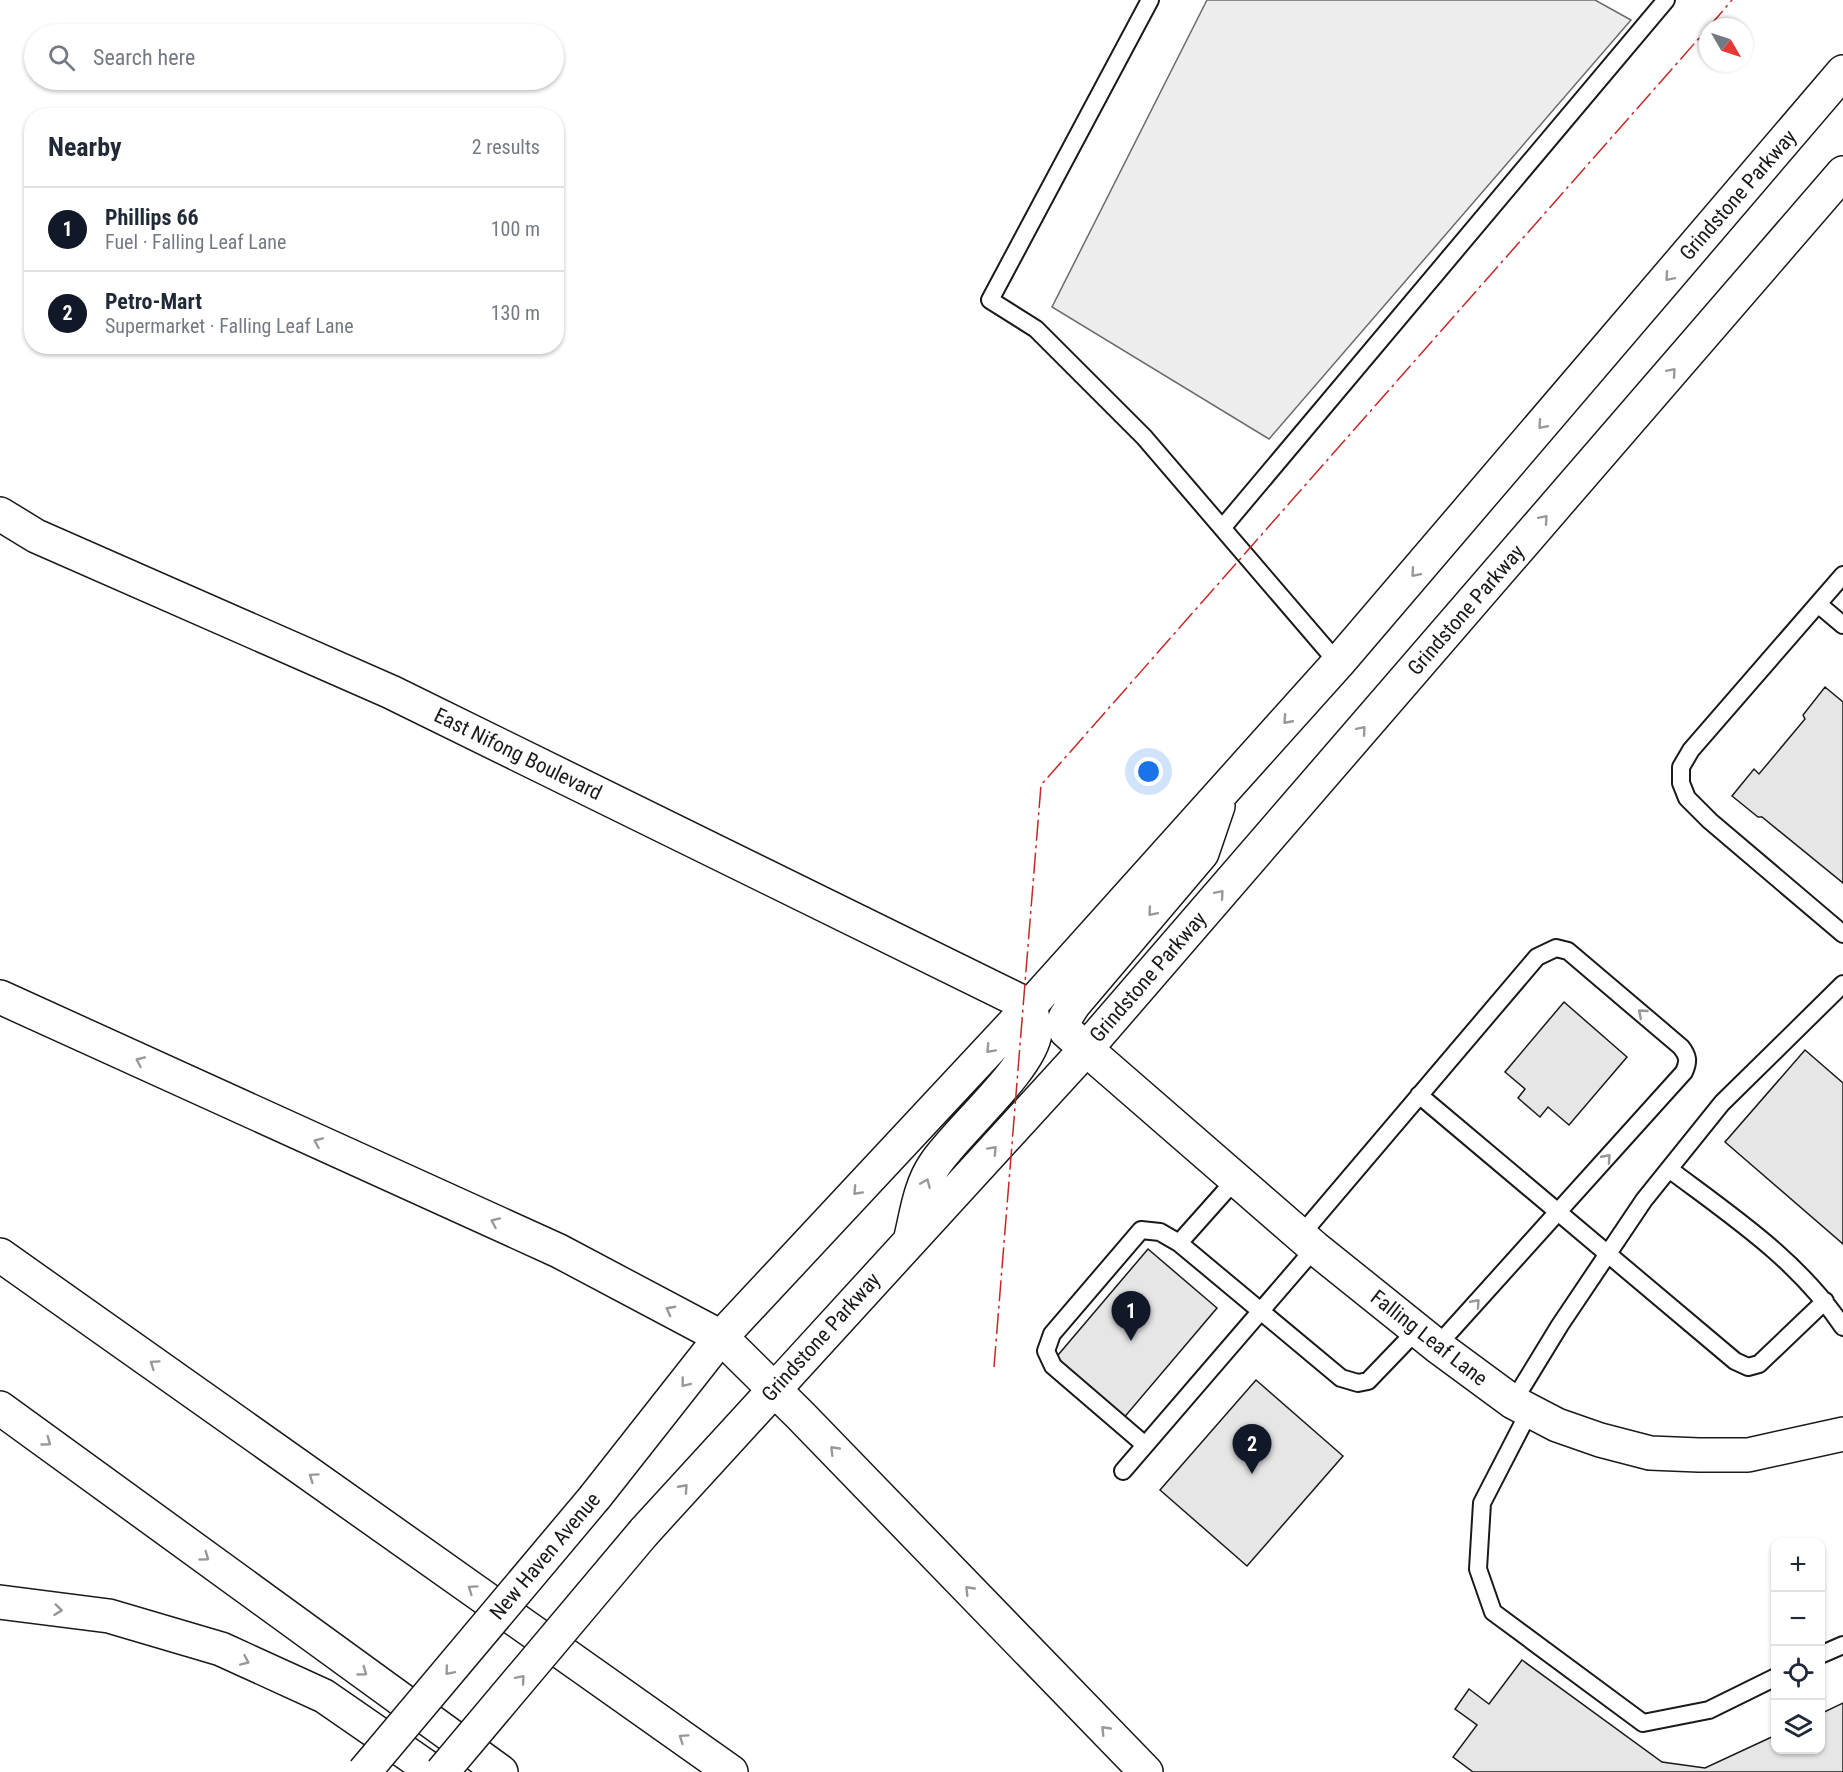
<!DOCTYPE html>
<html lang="en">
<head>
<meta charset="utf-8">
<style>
  :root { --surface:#fff; --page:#f2f2f3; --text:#1f2937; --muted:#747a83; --line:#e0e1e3; --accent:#111827 }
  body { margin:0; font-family:"Roboto Condensed",sans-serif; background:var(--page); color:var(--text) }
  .controls { position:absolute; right:18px; bottom:18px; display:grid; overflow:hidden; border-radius:12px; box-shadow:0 2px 4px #0004 }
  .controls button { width:54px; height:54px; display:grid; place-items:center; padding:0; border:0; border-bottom:2px solid var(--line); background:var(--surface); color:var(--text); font:30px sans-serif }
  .compass { position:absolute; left:1699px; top:18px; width:54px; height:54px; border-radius:50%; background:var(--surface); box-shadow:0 2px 4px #0004; rotate:129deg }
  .you { position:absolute; left:1149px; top:772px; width:21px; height:21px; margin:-15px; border:4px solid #fff; border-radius:50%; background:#1a73e8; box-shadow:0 0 0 9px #1a73e833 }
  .badge { display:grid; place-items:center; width:39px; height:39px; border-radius:50%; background:var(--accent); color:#fff; font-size:20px; font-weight:700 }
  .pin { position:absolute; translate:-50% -50px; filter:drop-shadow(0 2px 3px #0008) }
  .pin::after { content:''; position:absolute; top:32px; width:21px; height:18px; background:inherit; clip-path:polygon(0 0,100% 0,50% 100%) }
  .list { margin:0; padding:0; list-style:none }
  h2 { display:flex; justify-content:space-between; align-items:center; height:78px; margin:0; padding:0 24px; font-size:26px }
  h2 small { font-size:20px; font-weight:400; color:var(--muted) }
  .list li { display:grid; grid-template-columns:39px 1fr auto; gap:18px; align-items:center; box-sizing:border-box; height:84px; padding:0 24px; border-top:2px solid var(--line) }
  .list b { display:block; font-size:22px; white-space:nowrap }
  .list p { margin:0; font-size:20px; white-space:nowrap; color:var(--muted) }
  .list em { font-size:20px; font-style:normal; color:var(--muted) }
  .icon { flex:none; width:33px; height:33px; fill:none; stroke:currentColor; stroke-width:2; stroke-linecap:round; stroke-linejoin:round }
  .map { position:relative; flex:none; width:1843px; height:1772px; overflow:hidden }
  .search { position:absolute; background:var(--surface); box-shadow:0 2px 4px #0004; left:24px; top:24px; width:540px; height:66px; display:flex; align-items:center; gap:15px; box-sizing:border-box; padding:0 21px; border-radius:33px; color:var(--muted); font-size:22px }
  .panel { position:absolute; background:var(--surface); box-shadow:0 2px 4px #0004; left:24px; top:108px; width:540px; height:246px; border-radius:24px }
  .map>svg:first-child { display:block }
  .parking { fill:#ededed; stroke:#6a6a6a; stroke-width:1.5 }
  .building { fill:#e6e6e6; stroke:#1a1a1a; stroke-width:1.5 }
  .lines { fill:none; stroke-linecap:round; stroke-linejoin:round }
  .service-casing { stroke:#1a1a1a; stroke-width:20 }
  .minor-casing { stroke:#1a1a1a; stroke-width:36 }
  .primary-casing { stroke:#1a1a1a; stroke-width:36 }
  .motorway-casing { stroke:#1a1a1a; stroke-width:36 }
  .service { stroke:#fff; stroke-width:16 }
  .minor { stroke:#fff; stroke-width:33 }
  .primary { stroke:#fff; stroke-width:33 }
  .motorway { stroke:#fff; stroke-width:33 }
  .primary-bridge-casing { stroke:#1a1a1a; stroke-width:36; stroke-linecap:butt }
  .primary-bridge { stroke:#fff; stroke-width:33 }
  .power { stroke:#c62828; stroke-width:1.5; stroke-dasharray:21 4.5 3 4.5; stroke-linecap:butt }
  .oneway { stroke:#989898 }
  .labels { text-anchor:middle; stroke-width:4.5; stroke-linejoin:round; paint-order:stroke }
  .street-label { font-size:21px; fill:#1a1a1a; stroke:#fff }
</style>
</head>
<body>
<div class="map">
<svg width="1843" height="1772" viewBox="0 0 1843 1772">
  <rect width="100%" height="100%" fill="#fff"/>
  <path class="parking" d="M1207 0H1595L1631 20 1269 439 1052 307Z"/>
  <path class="building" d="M1825 687 1843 702V883L1762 817H1758L1732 796 1754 769 1759 774 1805 719 1803 715Z
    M1564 1002 1627 1057 1569 1125 1548 1107 1540 1117 1518 1098 1525 1089 1505 1072Z
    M1805 1050 1843 1083V1244L1725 1142Z
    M1148 1249 1217 1308 1122 1420 1053 1361Z
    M1256 1380 1343 1456 1247 1566 1160 1490Z
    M1522 1660 1662 1762 1705 1768 1776 1735V1750H1820V1714L1843 1703V1772H1473L1453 1757 1477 1725 1455 1709 1469 1689 1489 1704Z"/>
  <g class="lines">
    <g class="service-casing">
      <path id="service" d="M1150 0 990 300 1036 329 1144 437 1338 663
        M1223 527 1666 0
        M1843 575 1691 750 1681 767V783L1687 798 1710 821 1843 934
        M1818 604 1843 625
        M1419 1095 1735 1361 1748 1367 1759 1364 1825 1301
        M1669 1169C1733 1217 1798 1260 1843 1327
        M1236 1179 1179 1243 1341 1378 1358 1383 1368 1381 1417 1330
        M1300 1236 1537 957 1556 948 1568 951 1681 1047C1688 1056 1689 1061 1684 1072L1437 1346
        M1513 1402 1560 1325 1644 1200 1722 1103 1843 984
        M1530 1410 1482 1503 1478 1569 1493 1612 1643 1723 1709 1710 1776 1677
        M1145 1445 1053 1366 1046 1351 1052 1334 1141 1230 1160 1232 1179 1243
        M1123 1471 1315 1248
        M1820 1655 1843 1645"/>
    </g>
    <g class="minor-casing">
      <path id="minor" d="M0 514 36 536 391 692 1030 1006
        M1086 1049 1315 1248 1437 1346 1513 1402 1557 1425 1600 1440 1650 1453 1699 1455H1748L1843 1434"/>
    </g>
    <g class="primary-casing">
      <path id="primary" d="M1086 1049 1066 1031 1065 1018 1074 1004 1202 853 1218 806
        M911 1237C917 1212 920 1186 935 1164 956 1132 1031 1068 1035 1033 1035 1025 1032 1014 1030 1006
        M595 1497 721 1337 1030 1006 1338 663 1843 72
        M644 1532 1086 1049 1843 173"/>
    </g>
    <g class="motorway-casing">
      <path id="motorway" d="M0 997 559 1251 721 1337 800 1415 1146 1772
        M0 1255 731 1772
        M0 1408 501 1772
        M0 1602 109 1616 221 1649 324 1696 434 1772"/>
    </g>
    <use href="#service" class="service"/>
    <use href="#minor" class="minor"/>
    <use href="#primary" class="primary"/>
    <use href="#motorway" class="motorway"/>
    <g class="primary-bridge-casing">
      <path id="primary-bridge" d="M364 1772 595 1497
        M442 1772 644 1532"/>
    </g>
    <use href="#primary-bridge" class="primary-bridge"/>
    <path class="power" d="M1709 27 1732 0
      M994 1367 1041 785 1708 28"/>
  </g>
  <defs><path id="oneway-chevron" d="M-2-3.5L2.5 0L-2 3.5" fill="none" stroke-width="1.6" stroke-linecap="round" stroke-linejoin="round" transform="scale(1.5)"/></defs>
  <g class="oneway">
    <use href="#oneway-chevron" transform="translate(1669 277) rotate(131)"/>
    <use href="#oneway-chevron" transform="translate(1672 372) rotate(-49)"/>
    <use href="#oneway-chevron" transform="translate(1542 425) rotate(131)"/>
    <use href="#oneway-chevron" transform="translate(1544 519) rotate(-49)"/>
    <use href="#oneway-chevron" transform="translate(1415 573) rotate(131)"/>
    <use href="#oneway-chevron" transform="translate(1287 720) rotate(132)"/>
    <use href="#oneway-chevron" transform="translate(1362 730) rotate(-49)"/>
    <use href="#oneway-chevron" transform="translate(1220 894) rotate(-49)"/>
    <use href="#oneway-chevron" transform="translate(1152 912) rotate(130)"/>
    <use href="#oneway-chevron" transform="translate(1642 1013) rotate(-139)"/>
    <use href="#oneway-chevron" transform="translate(990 1049) rotate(133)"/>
    <use href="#oneway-chevron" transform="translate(140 1061) rotate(-156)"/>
    <use href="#oneway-chevron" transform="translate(318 1142) rotate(-156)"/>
    <use href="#oneway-chevron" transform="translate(993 1150) rotate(-47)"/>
    <use href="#oneway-chevron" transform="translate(1607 1158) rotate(-48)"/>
    <use href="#oneway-chevron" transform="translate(926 1183) rotate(-67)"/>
    <use href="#oneway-chevron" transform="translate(857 1191) rotate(133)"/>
    <use href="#oneway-chevron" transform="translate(495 1222) rotate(-156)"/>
    <use href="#oneway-chevron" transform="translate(1476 1303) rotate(-48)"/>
    <use href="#oneway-chevron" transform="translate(670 1310) rotate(-152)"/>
    <use href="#oneway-chevron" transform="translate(154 1364) rotate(-145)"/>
    <use href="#oneway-chevron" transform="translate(685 1383) rotate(128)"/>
    <use href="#oneway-chevron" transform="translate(47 1442) rotate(36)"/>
    <use href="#oneway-chevron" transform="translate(834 1450) rotate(-134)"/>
    <use href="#oneway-chevron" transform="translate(313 1477) rotate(-145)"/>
    <use href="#oneway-chevron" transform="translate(684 1488) rotate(-48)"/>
    <use href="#oneway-chevron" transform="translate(205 1557) rotate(36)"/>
    <use href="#oneway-chevron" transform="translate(472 1589) rotate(-145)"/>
    <use href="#oneway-chevron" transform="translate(969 1590) rotate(-134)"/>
    <use href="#oneway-chevron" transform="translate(58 1610) rotate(7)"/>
    <use href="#oneway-chevron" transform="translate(245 1661) rotate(24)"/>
    <use href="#oneway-chevron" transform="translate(449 1671) rotate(130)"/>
    <use href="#oneway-chevron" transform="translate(363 1672) rotate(36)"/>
    <use href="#oneway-chevron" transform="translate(521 1679) rotate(-50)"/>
    <use href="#oneway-chevron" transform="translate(1105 1730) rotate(-134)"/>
    <use href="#oneway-chevron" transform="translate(683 1738) rotate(-145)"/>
  </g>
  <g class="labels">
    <g class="street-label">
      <text transform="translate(1738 195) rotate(-49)" y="7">Grindstone Parkway</text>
      <text transform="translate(1466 610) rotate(-49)" y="7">Grindstone Parkway</text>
      <text transform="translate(518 754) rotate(26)" y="7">East Nifong Boulevard</text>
      <text transform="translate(1148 977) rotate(-49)" y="7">Grindstone Parkway</text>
      <text transform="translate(821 1337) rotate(-48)" y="7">Grindstone Parkway</text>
      <text transform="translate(1429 1338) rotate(38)" y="7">Falling Leaf Lane</text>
      <text transform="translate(545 1556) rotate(-50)" y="7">New Haven Avenue</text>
    </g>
  </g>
</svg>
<div class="controls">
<button>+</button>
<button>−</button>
<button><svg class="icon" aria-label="locate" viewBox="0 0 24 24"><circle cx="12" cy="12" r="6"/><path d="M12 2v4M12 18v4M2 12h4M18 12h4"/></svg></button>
<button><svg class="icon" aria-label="layers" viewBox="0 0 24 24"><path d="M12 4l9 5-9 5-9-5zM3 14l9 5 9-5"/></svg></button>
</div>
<svg class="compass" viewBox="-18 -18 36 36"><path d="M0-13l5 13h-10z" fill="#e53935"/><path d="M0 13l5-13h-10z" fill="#747a83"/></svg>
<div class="you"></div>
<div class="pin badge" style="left:1131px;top:1341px">1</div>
<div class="pin badge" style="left:1252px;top:1474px">2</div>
<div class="search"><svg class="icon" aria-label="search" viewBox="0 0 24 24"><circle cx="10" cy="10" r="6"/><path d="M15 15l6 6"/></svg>Search here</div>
<section class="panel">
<h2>Nearby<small>2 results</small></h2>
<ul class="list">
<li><span class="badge">1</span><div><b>Phillips 66</b><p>Fuel · Falling Leaf Lane</p></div><em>100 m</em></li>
<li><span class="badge">2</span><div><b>Petro-Mart</b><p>Supermarket · Falling Leaf Lane</p></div><em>130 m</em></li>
</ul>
</section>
</div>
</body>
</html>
